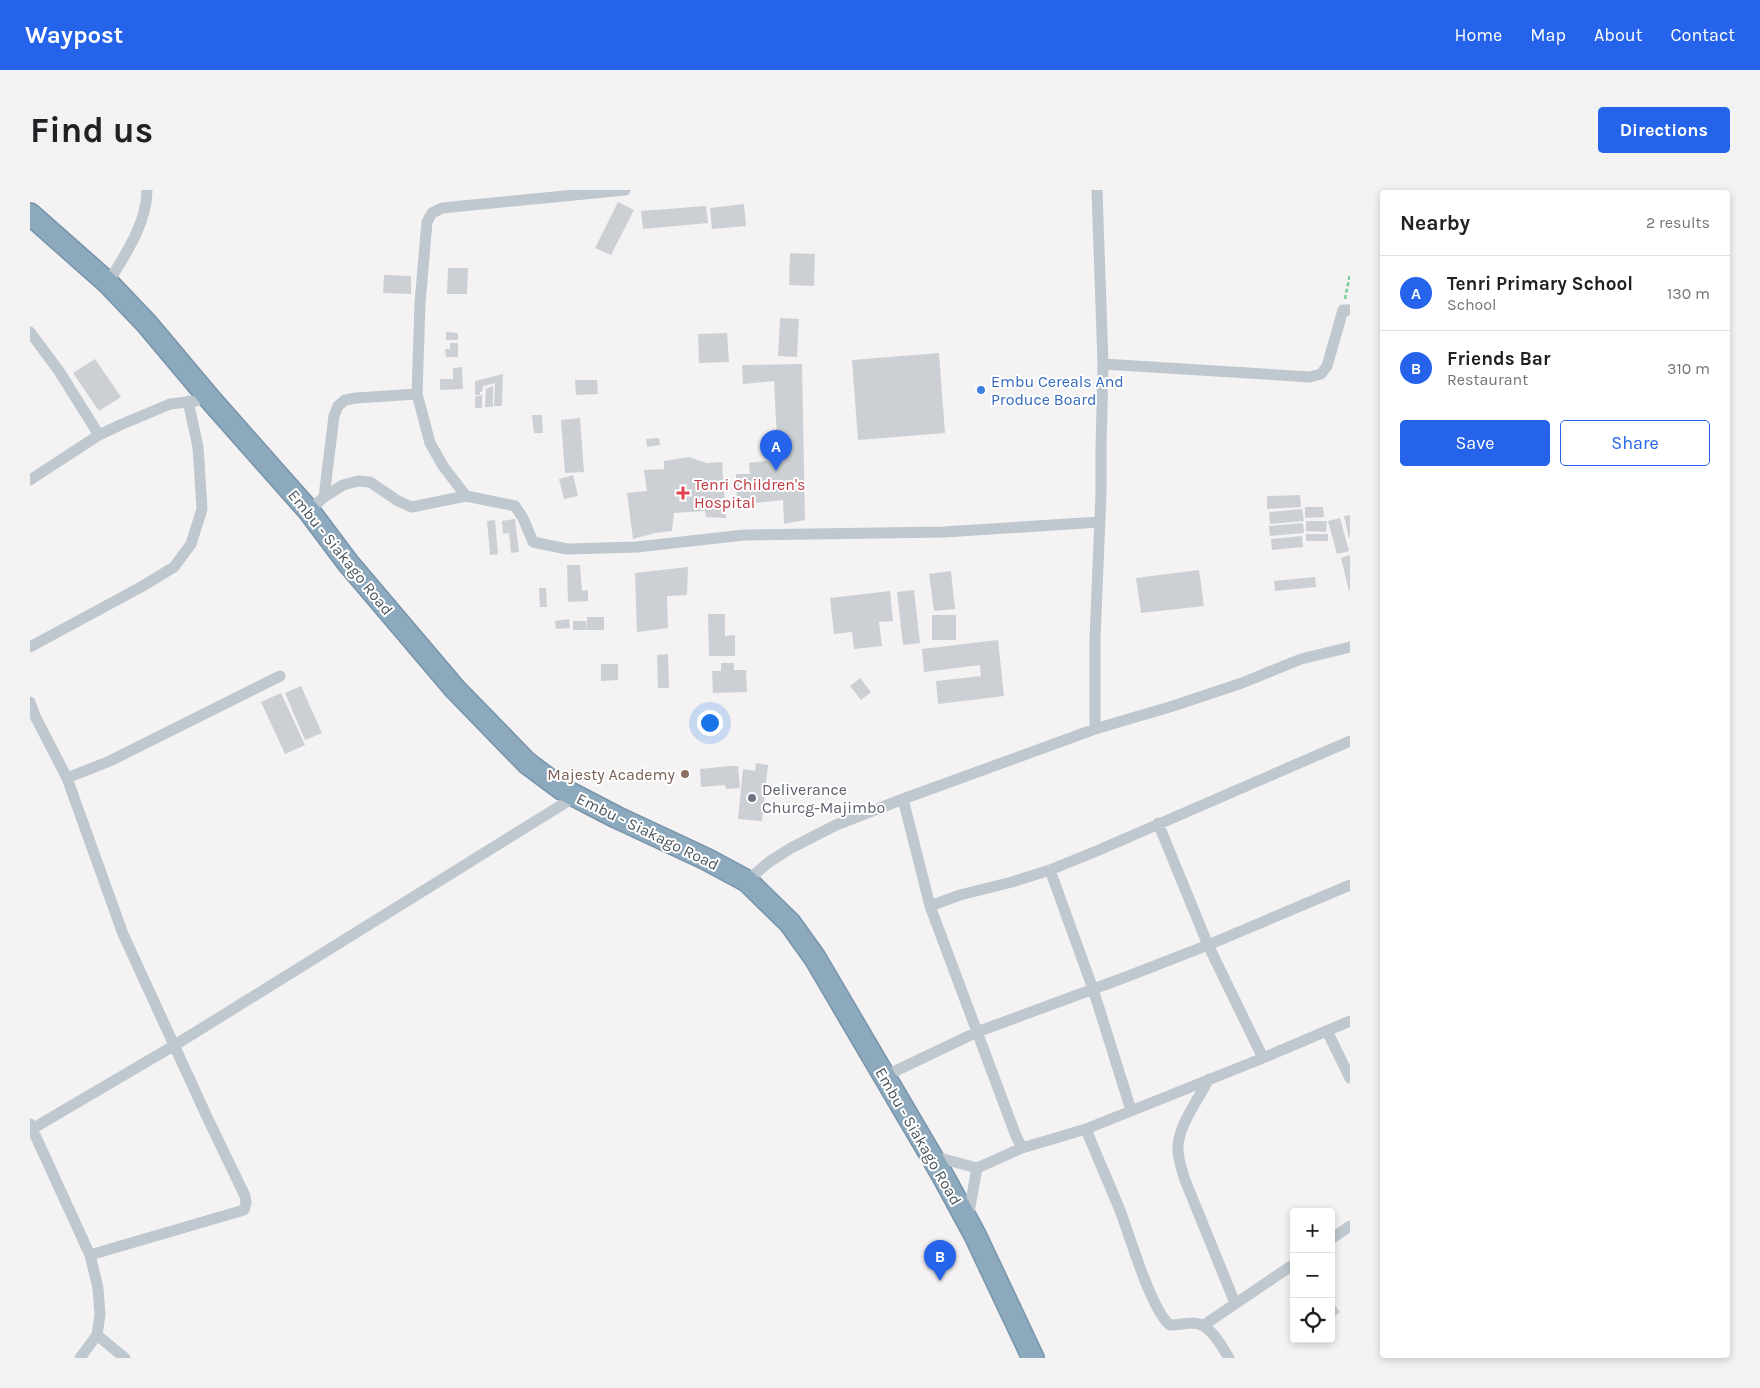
<!DOCTYPE html>
<html lang="en">
<head>
<meta charset="utf-8">
<style>
  :root { --surface:#fff; --page:#f2f2f2; --text:#202124; --muted:#757577; --line:#e0e0e0; --accent:#2563eb }
  body { margin:0; font-family:Karla,sans-serif; background:var(--page); color:var(--text) }
  .controls { position:absolute; right:15px; bottom:15px; display:grid; overflow:hidden; border-radius:5px; box-shadow:0 2px 8px #0003 }
  .controls button { width:45px; height:45px; display:grid; place-items:center; padding:0; border:0; border-bottom:1px solid var(--line); background:var(--surface); color:var(--text); font:25px sans-serif }
  .you { position:absolute; left:679px; top:532px; width:18px; height:18px; margin:-12px; border:4px solid #fff; border-radius:50%; background:#1a73e8; box-shadow:0 0 0 8px #1a73e833 }
  .badge { display:grid; place-items:center; width:32px; height:32px; border-radius:50%; background:var(--accent); color:#fff; font-size:16px; font-weight:700 }
  .pin { position:absolute; translate:-50% -41px; filter:drop-shadow(0 1px 2px #0008) }
  .pin::after { content:''; position:absolute; top:26px; width:18px; height:15px; background:inherit; clip-path:polygon(0 0,100% 0,50% 100%) }
  .list { margin:0; padding:0; list-style:none }
  h2 { display:flex; justify-content:space-between; align-items:center; height:65px; margin:0; padding:0 20px; font-size:21px }
  h2 small { font-size:16px; font-weight:400; color:var(--muted) }
  .list li { display:grid; grid-template-columns:32px 1fr auto; gap:15px; align-items:center; box-sizing:border-box; height:75px; padding:0 20px; border-top:1px solid var(--line) }
  .list b { display:block; font-size:19px; white-space:nowrap }
  .list p { margin:0; font-size:16px; white-space:nowrap; color:var(--muted) }
  .list em { font-size:16px; font-style:normal; color:var(--muted) }
  .actions { display:flex; gap:10px; padding:15px 20px }
  .actions a { flex:1; padding:11px 0; border:1px solid var(--accent); border-radius:5px; text-align:center; font-size:18px; color:var(--accent) }
  .actions .main { background:var(--accent); color:#fff }
  .icon { flex:none; width:28px; height:28px; fill:none; stroke:currentColor; stroke-width:2; stroke-linecap:round; stroke-linejoin:round }
  .map { position:relative; flex:none; width:1320px; height:1168px; overflow:hidden; border-radius:5px }
  header { display:flex; align-items:center; gap:30px; box-sizing:border-box; height:70px; padding:0 25px; background:var(--accent); color:#fff }
  header strong { font-size:24px }
  nav { display:flex; gap:28px; margin-inline-start:auto; font-size:18px }
  .intro { display:flex; align-items:center; justify-content:space-between; box-sizing:border-box; height:120px; padding:0 30px }
  h1 { margin:0; font-size:35px }
  .button { padding:12px 22px; border-radius:5px; background:var(--accent); color:#fff; font-size:18px; font-weight:700 }
  main { display:flex; gap:30px; padding:0 30px }
  aside { flex:1; background:var(--surface); border-radius:5px; box-shadow:0 2px 8px #0003 }
  .map>svg:first-child { display:block }
  .building { fill:#ccd0d4 }
  .lines { fill:none; stroke-linecap:round; stroke-linejoin:round }
  .highway-casing { stroke:#7794aa; stroke-width:24 }
  .path { stroke:#7ccc9e; stroke-width:2.5; stroke-dasharray:4 2.5; stroke-linecap:butt }
  .street { stroke:#bec8ce; stroke-width:11 }
  .highway { stroke:#8ca9be; stroke-width:21 }
  .shop-dot { fill:#3f7fe0; stroke:#fff; stroke-width:2 }
  .health-dot { fill:#e0444e; stroke:#fff; stroke-width:2 }
  .education-dot { fill:#8d6e63; stroke:#fff; stroke-width:2 }
  .worship-dot { fill:#6b7280; stroke:#fff; stroke-width:2 }
  .labels { text-anchor:middle; stroke-width:4; stroke-linejoin:round; paint-order:stroke }
  .shop-label { font-size:16px; fill:#366cbe; stroke:#fff; text-anchor:start }
  .health-label { font-size:16px; fill:#be3a42; stroke:#fff; text-anchor:start }
  .street-label { font-size:16px; fill:#4a575f; stroke:#fff }
  .education-label { font-size:16px; fill:#785e54; stroke:#fff; text-anchor:end }
  .worship-label { font-size:16px; fill:#5b616d; stroke:#fff; text-anchor:start }
</style>
</head>
<body>
<header>
<strong>Waypost</strong>
<nav><a>Home</a><a>Map</a><a>About</a><a>Contact</a></nav>
</header>
<div class="intro"><h1>Find us</h1><a class="button">Directions</a></div>
<main>
<div class="map">
<svg width="1320" height="1168" viewBox="0 0 1320 1168">
  <rect width="100%" height="100%" fill="#f4f2f3"/>
  <path class="building" d="M588 12 604 20 581 65 565 58Z
    M714 14 716 36 682 39 680 18Z
    M676 16 678 33 613 39 611 21Z
    M760 63 785 64 784 96 759 95Z
    M418 78H438L437 104H417Z
    M354 85 381 86V104L353 103Z
    M750 128 769 129 767 167 748 166Z
    M416 142 428 143V150H416Z
    M697 143 699 172 669 173 668 144Z
    M420 153H428V167H416L415 159H420Z
    M909 163 915 243 828 250 822 170Z
    M65 169 91 207 69 221 43 183Z
    M772 174 775 330 754 334 753 310 707 315 706 284H720L719 273 748 269 744 191 713 194 712 175Z
    M432 177 433 199 410 200V189H423V178Z
    M473 184 472 216H464L465 193 453 196 452 202H450V205H445V191Z
    M545 190H567L568 204 546 205Z
    M463 196V217H455L456 199Z
    M452 205V218H445V207Z
    M502 225H512L513 243H504Z
    M550 228 554 282 535 283 531 230Z
    M629 248 630 255 617 257 616 249Z
    M659 267 677 273 692 272 696 328 676 327 675 321 644 323 642 341 625 343 603 349 597 303 617 301 614 280 634 279V271Z
    M543 285 548 306 534 309 529 289Z
    M1270 305 1271 317 1237 319V306Z
    M1275 317H1293L1294 327 1275 328Z
    M1272 319 1274 331 1240 334 1239 322Z
    M1320 325V347L1319 348 1314 326Z
    M1310 328 1319 361 1307 364 1298 331Z
    M485 329 489 362 481 363 479 343 473 344 472 331Z
    M465 330 468 364 460 365 457 331Z
    M1276 331H1297L1296 342 1276 341Z
    M1273 333 1274 343 1240 346 1239 336Z
    M1276 344H1298V351H1276Z
    M1272 346 1273 357 1242 360 1241 349Z
    M1320 365V401H1319L1311 368Z
    M537 375H550L552 401 558 400V411L538 412Z
    M658 377 657 405 637 406 638 438 607 442 605 383Z
    M1169 380 1174 416 1111 423 1106 388Z
    M921 381 925 419 904 421 899 384Z
    M1285 387 1286 397 1245 401 1244 391Z
    M509 398H516L517 417H510Z
    M884 400 890 453 873 455 867 402Z
    M860 401 863 431 849 432 852 456 824 459 822 442 804 444 800 408Z
    M678 424H695V446L705 445V466H679Z
    M902 425H926V450H902Z
    M557 427H574V440H557Z
    M539 429 540 438 526 439 525 431Z
    M543 431H556L557 440H543Z
    M968 450 974 506 908 514 906 491 951 486 950 475 894 482 892 459Z
    M638 464 639 498H628L627 465Z
    M691 473H704V480H716L717 502 683 503 682 481H691Z
    M571 474H588V490L571 491Z
    M830 488 841 502 831 510 820 496Z
    M271 496 292 543 275 550 255 503Z
    M251 503 275 555 255 564 231 512Z
    M726 573 738 575 732 631 708 629 713 579 725 581Z
    M700 576H708L710 598 696 599 695 595 671 597 670 579Z
    M1301 1110 1310 1122 1301 1129Z"/>
  <g class="lines">
    <g class="highway-casing">
      <path id="highway" d="M0 24 78 93 117 134 180 209 279 321 318 373 425 499 497 573 532 599 586 627 676 669 717 691 760 733 785 768 913 986 945 1045 1003 1168"/>
    </g>
    <path class="path" d="M1315 109 1320 84"/>
    <path class="street" d="M595 0 412 18 402 23 397 32 390 113 387 204 400 253 413 276 436 306 485 316 493 328 503 352 537 359 607 357 714 345 914 342 1070 332
      M78 93C95 65 117 33 117 0
      M0 142 29 181 69 245
      M1073 174 1280 187 1291 184 1297 176 1313 120H1320
      M0 290 69 245 90 235 140 214 166 211
      M294 307 304 226 308 216 315 210 326 208 387 204
      M279 321 294 307 313 295 328 291 340 292 368 311 382 317 436 306
      M0 457 111 397 144 377 161 354 172 319 168 257 158 211
      M0 512 5 526 37 588 93 744 178 929 215 1006 216 1013 214 1020 60 1065
      M1065 539V449L1071 303V257L1073 174 1067 0
      M37 588 80 571 250 486
      M873 609 900 716 986 946 992 958 1056 939
      M1128 633 1178 755 1233 868 1056 939C1067 967 1080 995 1091 1023 1100 1047 1122 1122 1140 1135 1148 1135 1156 1133 1164 1133 1180 1134 1191 1155 1199 1168
      M1020 680 1063 799 1101 920
      M717 691 739 672 761 658 806 635 873 609 1065 539 1143 516 1212 493 1271 469 1320 457
      M900 716 930 705 982 692 1020 680 1069 660 1320 551
      M1297 841 1320 888
      M1233 868 1320 831
      M855 886 947 842 1096 787 1178 755 1320 695
      M1179 889C1169 908 1149 935 1148 956 1147 968 1152 979 1155 990L1205 1113
      M0 934 60 1065 68 1098 70 1125 67 1145 50 1168
      M2 939 145 855 546 606
      M902 966 947 978 992 958
      M938 1028 947 978
      M1301 1049 1320 1036
      M1174 1135 1264 1074
      M67 1145 95 1168"/>
    <use href="#highway" class="highway"/>
  </g>
  <circle class="shop-dot" cx="951" cy="200" r="5"/>
  <path class="health-dot" d="M650.5 295.5h5v5h5v5h-5v5h-5v-5h-5v-5h5z"/>
  <circle class="education-dot" cx="655" cy="584" r="5"/>
  <circle class="worship-dot" cx="722" cy="608" r="5"/>
  <g class="labels">
    <g class="shop-label">
      <text x="961" y="197">Embu Cereals And<tspan x="961" dy="18">Produce Board</tspan></text>
    </g>
    <g class="health-label">
      <text x="664" y="300">Tenri Children's<tspan x="664" dy="18">Hospital</tspan></text>
    </g>
    <g class="street-label">
      <text transform="translate(311 362) rotate(51)" y="6">Embu - Siakago Road</text>
      <text transform="translate(618 641) rotate(26)" y="6">Embu - Siakago Road</text>
      <text transform="translate(889 946) rotate(60)" y="6">Embu - Siakago Road</text>
    </g>
    <g class="education-label">
      <text x="645" y="590">Majesty Academy</text>
    </g>
    <g class="worship-label">
      <text x="732" y="605">Deliverance<tspan x="732" dy="18">Churcg-Majimbo</tspan></text>
    </g>
  </g>
</svg>
<div class="controls">
<button>+</button>
<button>−</button>
<button><svg class="icon" aria-label="locate" viewBox="0 0 24 24"><circle cx="12" cy="12" r="6"/><path d="M12 2v4M12 18v4M2 12h4M18 12h4"/></svg></button>
</div>
<div class="you"></div>
<div class="pin badge" style="left:746px;top:281px">A</div>
<div class="pin badge" style="left:910px;top:1091px">B</div>
</div>
<aside>
<h2>Nearby<small>2 results</small></h2>
<ul class="list">
<li><span class="badge">A</span><div><b>Tenri Primary School</b><p>School</p></div><em>130 m</em></li>
<li><span class="badge">B</span><div><b>Friends Bar</b><p>Restaurant</p></div><em>310 m</em></li>
</ul>
<div class="actions"><a class="main">Save</a><a>Share</a></div>
</aside>
</main>
</body>
</html>
